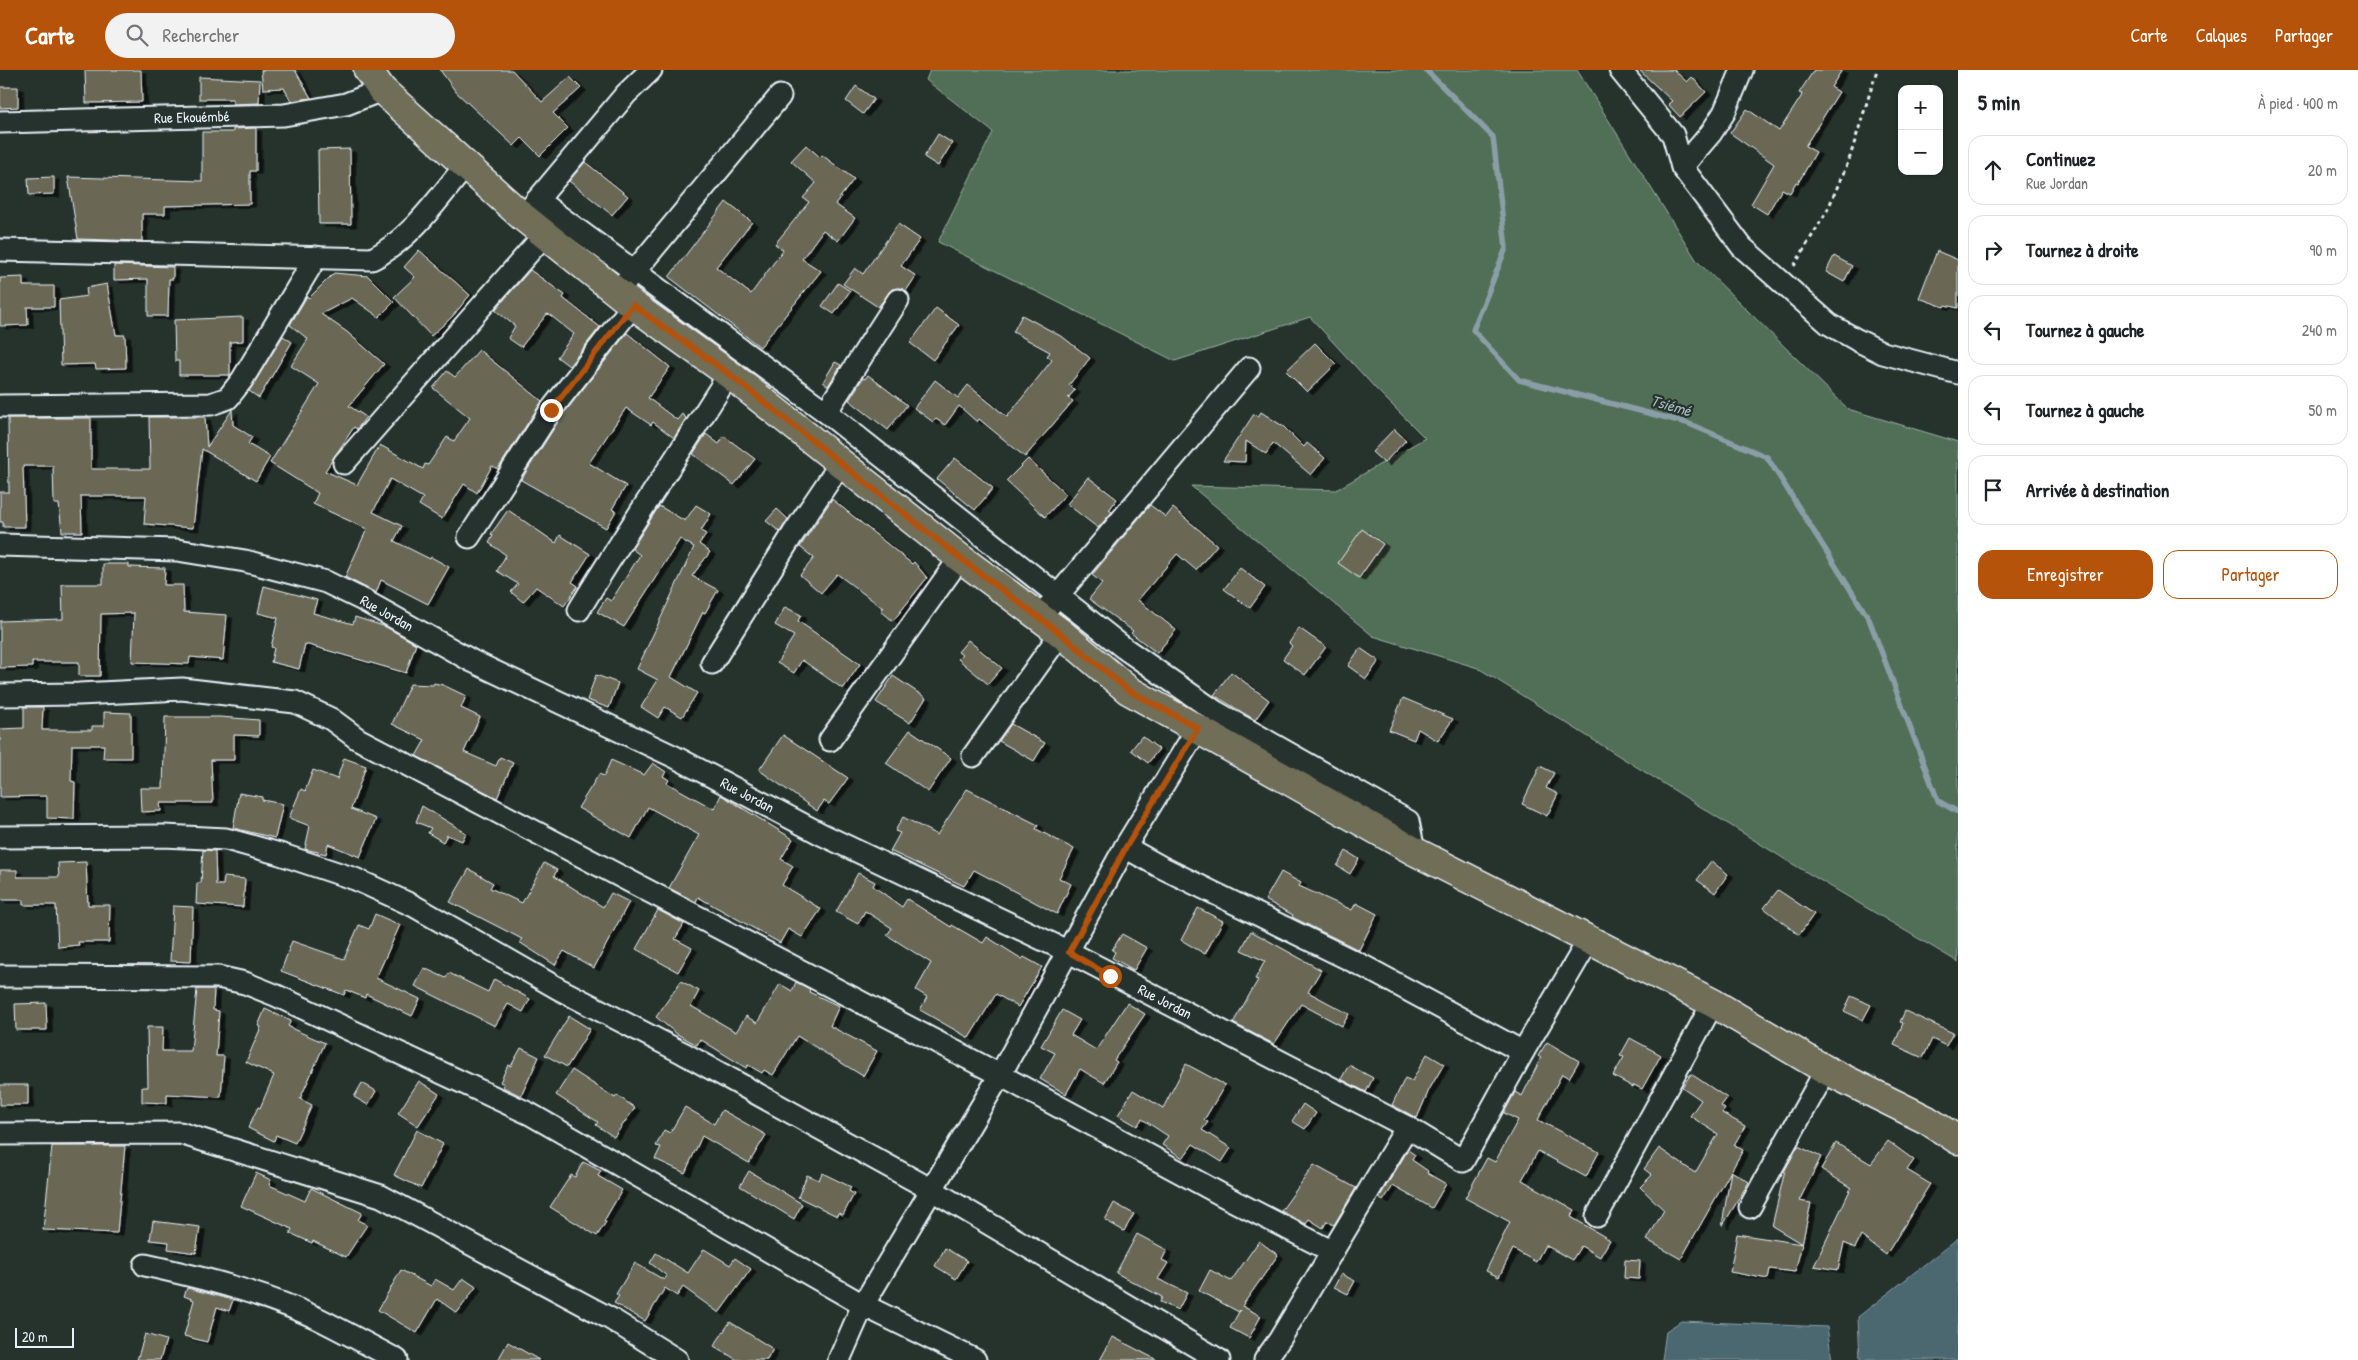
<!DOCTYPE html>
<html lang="fr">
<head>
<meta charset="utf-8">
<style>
  :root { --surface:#fff; --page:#f2f2f2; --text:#202124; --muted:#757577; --line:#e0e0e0; --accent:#b45309 }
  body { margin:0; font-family:"Patrick Hand",sans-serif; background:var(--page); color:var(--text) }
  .controls { position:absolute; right:15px; top:15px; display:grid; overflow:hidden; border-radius:10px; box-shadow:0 1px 4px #0004 }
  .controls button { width:45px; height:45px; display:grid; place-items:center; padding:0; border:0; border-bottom:1px solid var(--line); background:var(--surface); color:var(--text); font:25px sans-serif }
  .scale { position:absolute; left:15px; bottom:12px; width:59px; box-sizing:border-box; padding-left:5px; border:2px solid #e8f1f8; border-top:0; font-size:14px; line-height:18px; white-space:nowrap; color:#e8f1f8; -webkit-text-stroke:4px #26332d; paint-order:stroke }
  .stop { position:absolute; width:15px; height:15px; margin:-11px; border:4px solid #b45309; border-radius:50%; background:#fff }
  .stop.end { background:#b45309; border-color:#fff; box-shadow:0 1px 5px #0008 }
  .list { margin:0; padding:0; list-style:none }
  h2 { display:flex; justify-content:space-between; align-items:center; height:65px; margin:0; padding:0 20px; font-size:21px }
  h2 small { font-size:16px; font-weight:400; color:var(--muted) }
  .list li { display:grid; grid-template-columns:32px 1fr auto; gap:15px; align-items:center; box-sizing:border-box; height:70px; margin:0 10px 10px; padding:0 10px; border:1px solid var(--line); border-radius:15px }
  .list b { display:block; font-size:19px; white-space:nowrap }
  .list p { margin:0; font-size:16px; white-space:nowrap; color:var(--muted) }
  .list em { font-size:16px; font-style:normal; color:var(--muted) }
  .actions { display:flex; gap:10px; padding:15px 20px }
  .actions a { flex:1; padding:11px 0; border:1px solid var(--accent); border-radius:15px; text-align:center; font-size:18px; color:var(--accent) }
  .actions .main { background:var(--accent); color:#fff }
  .icon { flex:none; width:28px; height:28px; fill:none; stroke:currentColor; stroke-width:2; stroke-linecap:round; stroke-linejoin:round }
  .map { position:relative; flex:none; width:1958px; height:1290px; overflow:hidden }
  header { display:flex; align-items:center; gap:30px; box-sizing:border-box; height:70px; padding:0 25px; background:var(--accent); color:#fff }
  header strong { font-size:24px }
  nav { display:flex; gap:28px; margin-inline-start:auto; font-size:18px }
  .search { width:350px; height:45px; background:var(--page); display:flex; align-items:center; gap:12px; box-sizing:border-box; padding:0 18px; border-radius:28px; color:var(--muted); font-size:19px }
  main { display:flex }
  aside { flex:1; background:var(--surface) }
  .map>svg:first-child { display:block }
  .green { fill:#516e56; stroke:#9cb0a7 }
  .water { fill:#4b6771; stroke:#8a9ea7 }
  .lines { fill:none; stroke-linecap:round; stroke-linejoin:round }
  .stream { stroke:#8a9ea7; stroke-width:5.5 }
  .building { fill:#6b6854; stroke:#e8f1f8; filter:url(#shadow) }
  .minor-casing { stroke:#e8f1f8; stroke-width:25 }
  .primary-casing { stroke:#e8f1f8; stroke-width:31 }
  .path { stroke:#e8f1f8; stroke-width:3; stroke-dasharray:4 4; stroke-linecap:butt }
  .minor { stroke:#26332d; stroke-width:21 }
  .primary { stroke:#716e59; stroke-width:28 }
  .route { stroke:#b45309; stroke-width:6 }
  .labels { text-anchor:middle; stroke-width:4.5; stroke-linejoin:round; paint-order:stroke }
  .street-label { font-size:15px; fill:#e8f1f8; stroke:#26332d }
  .water-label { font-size:16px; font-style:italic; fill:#a9bac2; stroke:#26332d }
</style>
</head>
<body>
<header>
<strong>Carte</strong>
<div class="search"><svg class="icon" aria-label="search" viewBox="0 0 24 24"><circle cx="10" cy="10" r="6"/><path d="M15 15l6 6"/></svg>Rechercher</div>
<nav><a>Carte</a><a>Calques</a><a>Partager</a></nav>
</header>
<main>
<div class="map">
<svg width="1958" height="1290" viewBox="0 0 1958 1290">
  <defs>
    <filter id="shadow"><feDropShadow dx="5.5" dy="3" stdDeviation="0" flood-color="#0009"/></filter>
  </defs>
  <rect width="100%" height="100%" fill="#26332d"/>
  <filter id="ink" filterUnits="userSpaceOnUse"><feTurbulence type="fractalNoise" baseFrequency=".02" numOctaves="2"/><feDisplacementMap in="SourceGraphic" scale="10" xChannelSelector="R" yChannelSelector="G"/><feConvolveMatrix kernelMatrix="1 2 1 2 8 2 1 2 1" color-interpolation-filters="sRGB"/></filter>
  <g filter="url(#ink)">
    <path class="green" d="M930 0H1577L1697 191 1848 339 1958 372V892L1786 790 1478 598 1373 566 1191 416 1336 420 1425 368 1377 320 1310 247 1175 291 938 172 993 62 926 10Z"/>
    <path class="water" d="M1958 1168V1290H1860L1858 1247Z
      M1681 1251 1827 1257 1832 1290H1662L1666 1261Z"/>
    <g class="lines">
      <path class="stream" d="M1426 0 1493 67 1506 178 1473 260 1519 310 1687 353 1767 387 1869 549 1938 731 1958 742"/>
    </g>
    <path class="building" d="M85 0H141L142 32 86 33Z
      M261 0H295L311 28 291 31 284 18 263 19Z
      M440 0H512L542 32 570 7 581 18 553 43 568 58 540 86 522 68 514 76 456 22Z
      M1639 0H1674L1687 12 1692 7 1706 22 1680 47 1668 34 1672 31Z
      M1814 0H1842L1831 17 1839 22 1805 76 1816 82 1798 113 1796 112 1790 123 1782 119 1767 144 1751 134 1774 94 1730 63 1747 39 1779 61 1801 27 1802 24 1799 23Z
      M199 7 260 10 259 33 233 34V29H199Z
      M856 16 874 29 863 44 846 31Z
      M0 17H18V37L0 38Z
      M256 58V101H250V134L165 136V144H142V171L78 169 68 107 202 111V62H233V59Z
      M938 64 952 73 938 96 924 87Z
      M806 75 820 87 822 85 854 109 835 134 855 148 838 171 823 160 802 189 821 201 760 277 669 207 726 132 752 152 716 197 751 224 783 180 775 174 809 132 803 128 816 113 791 91Z
      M350 79 351 154H319L318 80Z
      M585 92 628 126 612 145 569 111Z
      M54 107V124L29 125 28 108Z
      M898 154 920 169 901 196 916 206 906 221 899 218 892 219 878 237 843 214 855 198 863 204Z
      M419 180 470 225 452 247 431 266 394 227 415 207 404 197Z
      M1937 181 1958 190V238L1945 235 1944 237 1919 228Z
      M1834 186 1852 196 1844 212 1826 202Z
      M114 195 173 197V209H169L168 246H148V209L114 210Z
      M530 200 565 225 563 228 600 257 569 296 557 287 574 264 550 245 547 244 521 277 508 268 515 256 495 240Z
      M334 203 368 206 394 232 379 247 352 228 321 244 347 262 384 294 349 336 366 347 357 359 354 357 325 401 357 415 380 375 423 399 425 394 428 395 447 367 454 371 470 348 433 318 447 301 455 307 479 280 542 331 498 399 492 396 477 423 464 414 442 449 419 435 423 428 390 409 373 442 402 456 394 471 430 489 431 487 449 497 428 534 381 510 376 523 345 507 367 459 313 434 318 423 270 393 319 314 291 296 308 269 290 255 307 226 309 228Z
      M23 207V216H54V237H27L28 255 0 256V208Z
      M838 213 850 221 834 244 822 236Z
      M107 214 116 265H125L126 298 96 299 95 294 61 295 59 230 87 226 86 218Z
      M936 238 959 255 933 290 910 273Z
      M1022 245 1064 268 1090 288 1069 315 1075 320 1068 328 1073 331 1025 387 979 349 977 352 959 336 945 355 936 349 933 352 914 338 935 310 958 328 968 315 1007 347 1052 290 1047 286 1050 282 1013 262Z
      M243 247V271L230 272V305H179V291H175L174 250Z
      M627 263 670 297 648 328 677 350 682 344 686 348 674 368 653 352 651 355 626 338 589 393 626 416 612 439 616 441 606 458 521 410 561 347Z
      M283 266 292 272 259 328 249 321Z
      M1315 273 1336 294 1307 322 1286 301Z
      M835 292 841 295 828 316 823 312Z
      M868 305 907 335 888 360 849 330 863 308 865 309Z
      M232 340 233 355 252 367 248 374 270 387 256 411 202 379 193 458 144 454 146 426H81L82 462H62L59 434H54L53 396H23L25 457H3V452H0V422H9L8 348H91V399H150L149 347H205L207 377Z
      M1261 342 1284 357 1304 377 1307 373 1325 388 1311 405 1273 373 1266 384 1246 371 1245 392 1223 391 1254 344 1258 347Z
      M1394 359 1406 370 1384 393 1372 382Z
      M706 364 719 374 724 366 755 389 734 415 693 384Z
      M955 388 993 418 975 440 937 409Z
      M1028 389 1066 424 1045 447 1006 411Z
      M1088 407 1117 429 1109 440 1112 442 1098 458 1067 434Z
      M832 429 912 494 914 492 927 508 893 551 881 541 883 538 837 504 821 523 800 505 814 488 800 477Z
      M696 435 711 444 701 461 706 464 699 474 710 482 692 506 718 520 705 543 703 542 671 607 697 623 682 647 665 637 658 648 641 637 658 610 637 599 694 477 680 469 624 557 597 542 606 528 611 531 640 485 632 479 659 436 685 451Z
      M1150 435 1166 447 1173 438 1217 475 1196 500 1177 484 1138 530 1176 560 1157 583 1131 563 1133 561 1089 529 1102 513 1092 505Z
      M777 439 788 449 780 462 766 451Z
      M508 440 556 473 560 465 590 484 572 512 578 516 564 536 536 517 523 532 511 522 518 514 497 501 506 485 489 473 493 466 491 464Z
      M1362 459 1383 474 1359 508 1338 493Z
      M103 494H129V497L165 498 164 515H183L184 542 227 545 223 590 190 587 189 594 132 592 134 543 101 544 100 606H79V592H32V597L0 598V551L63 549 62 514H103Z
      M1240 498 1265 517 1250 538 1224 519Z
      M264 516 317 530 313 543 353 554 355 547 386 557 416 574 406 603 305 574 299 599 271 592 274 578 271 577 278 548 258 543Z
      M785 537 801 545 798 551 860 594 843 619 802 590 794 603 777 593 794 566 775 555Z
      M1299 558 1326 577 1305 605 1283 589 1292 576 1289 573Z
      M968 570 1002 598 988 614 958 589 962 585 958 582Z
      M1360 578 1379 591 1366 609 1348 596Z
      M1231 602 1269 630 1255 650 1214 625Z
      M596 605 618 613 609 638 587 630Z
      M893 606 926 628 910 653 876 632Z
      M434 613 443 615 466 626 461 638 480 647 464 682 496 696 500 687 513 693 497 728 416 686 425 670 392 654 410 614 433 615Z
      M1403 628 1453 649 1438 671 1418 659 1414 670 1389 660Z
      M24 637H43L42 660H92V656H104V642L131 643V688H103L104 675H72L71 711 75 712 74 749 47 748V726L0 727V659L24 658Z
      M165 647H220L259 650V666L234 665V690H211L213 733H160L161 741 141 742 140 718H163Z
      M1011 654 1045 673 1034 691 999 671Z
      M910 660 951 688 928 722 886 693Z
      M783 665 848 708 829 734 824 731 817 741 759 700Z
      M1142 666 1159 679 1148 693 1131 680Z
      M344 688 366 696 351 739 376 749 360 787 328 774 326 784 305 779 310 756 289 748 301 719 305 721 313 700 337 709Z
      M611 690 644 705 653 693 666 702 663 706 669 710 667 713 714 739 721 725 793 769 781 789 793 796 782 815 821 839 802 867 788 859 780 873 698 827 696 832 669 818 699 765 648 737 631 768 578 738 599 704 604 706Z
      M1540 696 1554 703 1546 718 1558 724 1547 746 1522 734Z
      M967 719 1038 755 1036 759 1074 779 1059 808 1071 814 1057 844 974 800 964 816 890 781 900 763 895 761 903 747 937 765Z
      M239 723 262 727V730L283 734 275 768 233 758Z
      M422 736 466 763 462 771 447 765 443 772 428 763 431 758 416 752Z
      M203 780 215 781 216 815H223L224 807 245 809 243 837 196 834 197 813H201Z
      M1346 781 1359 789 1350 804 1337 796Z
      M1711 791 1728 804 1715 823 1697 810Z
      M86 792 88 835H110L109 872H78L79 875 58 877 56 835H23V830H0V800H17V807H59L58 793Z
      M544 793 557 800 554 806 603 837 611 823 629 832 594 898 564 881 555 895 519 872 522 869 450 832 469 799 493 813 490 818 522 833Z
      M1281 802 1301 813 1299 816 1352 840 1356 833 1377 844 1359 880 1292 847 1293 845 1265 830Z
      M858 803 875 812 873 816 902 837 907 829 951 857 952 855 983 873 987 867 1022 889 1024 887 1042 897 1018 937 996 924 969 968 920 940 927 927 916 920 931 893 887 865 892 858 865 841 858 854 836 842Z
      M1778 820 1814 844 1799 865 1764 838Z
      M173 836 193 837 191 892 170 891Z
      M1198 838 1223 851 1205 884 1181 870Z
      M658 840 684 854 675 869 692 878 678 902 636 879Z
      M375 844 400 855 376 908 420 929 412 946 366 924 365 928 346 920 344 925 281 901 292 871 344 889 359 855 369 859Z
      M1251 861 1321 900 1308 922 1349 944 1342 956 1301 934 1274 974 1233 953 1258 910 1255 909 1265 891 1241 880Z
      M1122 864 1147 878 1134 900 1112 888 1115 882 1112 880Z
      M424 898 446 908 449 903 488 922 494 909 530 929 523 942 508 934 495 956 415 916Z
      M681 911 699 921 691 936 736 962 746 946 757 953 780 914 792 921 796 912 810 919 809 922 839 936 830 956 877 981 863 1006 797 966 773 1005 764 1000 762 1003 748 995 746 998 700 969 697 975 677 964 656 947Z
      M197 919H214L213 940 219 941 216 986H224L221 1027 167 1024V1033L142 1032V1017H148L147 957H163L162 981H191Z
      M1851 926 1871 935 1863 950 1844 941Z
      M46 933 47 960H16L15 934Z
      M1127 933 1145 944 1114 990 1117 992 1104 1013 1080 999 1066 1024 1040 1009 1055 983 1041 976 1062 940 1080 950 1071 965 1096 980Z
      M265 939 291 951 288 956 295 960 325 973 300 1029 312 1035 295 1073 276 1065 274 1071 248 1058 258 1037 260 1038 274 1005 246 992 261 957 258 956Z
      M1905 941 1953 963 1946 976 1932 969 1923 988 1894 975 1903 953 1900 952Z
      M569 946 590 959 567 997 545 985Z
      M1630 968 1661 985 1642 1019 1634 1015 1633 1017 1613 1006 1624 987 1620 986Z
      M1547 972 1579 991 1569 1008 1562 1004 1538 1050 1599 1082 1586 1107 1538 1081 1522 1110 1575 1140 1571 1147 1610 1170 1600 1187 1581 1176 1572 1190 1545 1175 1536 1192 1513 1179 1499 1207 1486 1201 1510 1152 1465 1128 1487 1088 1495 1092 1518 1050 1504 1043 1515 1022 1522 1026 1541 988 1538 986Z
      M521 978 539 987 521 1026 503 1017 504 1014 500 1012 508 995 511 996Z
      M1427 984 1444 994 1429 1020 1417 1048 1392 1035 1405 1008 1412 1011Z
      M1186 994 1225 1015 1204 1050 1208 1052 1202 1060 1231 1078 1222 1092 1193 1074 1183 1088 1162 1075 1168 1066 1142 1049 1137 1056 1118 1045 1133 1020 1163 1038Z
      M1349 995 1373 1008 1366 1022 1341 1009Z
      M572 1000 615 1028 617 1025 635 1038 614 1067 596 1055 598 1052 556 1025Z
      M1691 1004 1727 1028 1721 1036 1725 1039 1722 1043 1745 1056 1734 1075 1743 1080 1681 1189 1647 1170 1664 1140 1640 1117 1652 1105 1644 1099 1659 1078 1695 1103 1718 1064 1690 1046 1701 1030 1682 1017Z
      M419 1011 439 1024 418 1056 398 1043Z
      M362 1013 376 1021 368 1035 354 1027Z
      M0 1015H28V1035H0Z
      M1303 1034 1316 1043 1305 1059 1292 1051Z
      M685 1037 714 1054 722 1040 766 1065 749 1093 702 1066 685 1103 655 1089 661 1077 656 1076 664 1060 670 1063Z
      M417 1060 443 1074 421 1118 394 1105Z
      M1888 1071 1914 1090 1907 1100 1930 1114 1886 1185 1861 1166 1855 1178 1844 1173 1838 1200 1814 1196 1851 1118 1821 1099 1836 1073 1871 1094Z
      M52 1076H125L117 1163 43 1160Z
      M1798 1076 1821 1087 1799 1131 1811 1133 1802 1174 1772 1156 1785 1100Z
      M1408 1080 1415 1085 1412 1090 1428 1101 1427 1103 1446 1114 1432 1138 1393 1116 1383 1131 1379 1128Z
      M583 1092 601 1101 598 1106 622 1120 604 1151 606 1152 597 1166 550 1137 571 1105 575 1107Z
      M1314 1095 1356 1118 1334 1155 1327 1151 1323 1158 1309 1149 1306 1154 1281 1141Z
      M749 1101 802 1134 794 1149 740 1116Z
      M1731 1101 1749 1112 1723 1155H1722Z
      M256 1103 271 1110 269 1115 305 1131 311 1118 362 1143 358 1150 367 1155 346 1187 313 1171 312 1173 290 1163 292 1159 241 1136Z
      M822 1103 851 1117 849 1121 854 1124 843 1145 838 1143 837 1146 798 1127 807 1105 819 1110Z
      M1114 1133 1134 1144 1124 1161 1105 1150Z
      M153 1151 200 1157 196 1183 168 1179 169 1172 150 1170Z
      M1137 1164 1167 1180 1162 1190 1168 1193 1158 1209 1187 1223 1178 1240 1160 1232 1162 1227 1116 1203Z
      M1737 1164 1802 1174 1795 1202 1770 1199 1768 1209 1730 1202Z
      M1259 1171 1278 1185 1242 1236 1261 1246 1249 1268 1230 1258 1240 1240 1239 1242 1199 1221 1210 1200 1231 1211Z
      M945 1178 967 1191 956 1209 935 1196Z
      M704 1179 730 1195 735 1188 751 1199 719 1243 683 1217 677 1226 665 1218 645 1251 614 1233 619 1226 616 1224 635 1193 664 1210 667 1206 650 1193 656 1183 688 1203Z
      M1625 1190 1640 1191 1639 1209 1624 1208Z
      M401 1200 431 1216 435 1209 454 1220 463 1208 476 1217 457 1243 437 1229 417 1263 378 1240Z
      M1341 1204 1355 1211 1348 1224 1334 1217Z
      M187 1218 233 1230 229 1241 217 1237 207 1272 184 1266 194 1230 184 1226Z
      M730 1252 773 1279 767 1290H737L714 1276Z
      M145 1264 166 1270 160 1290H137Z
      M1113 1267 1157 1290H1100Z
      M508 1272 539 1290H498Z"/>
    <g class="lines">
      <g class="minor-casing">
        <g id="minor">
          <path d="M1620 0 1673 65 1682 97 1742 177 1829 254 1857 270 1883 283 1958 303"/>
          <path id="s1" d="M0 52 284 45 346 34 382 20"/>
          <path d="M1682 97 1711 63 1724 43 1742 0"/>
          <path d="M537 130 826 342 1124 578 1216 642 1408 751 1414 781"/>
          <path d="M528 141 626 24 651 0"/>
          <path d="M0 180 372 189C411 169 438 129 466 95"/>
          <path d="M624 214 780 26"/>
          <path d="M0 336 211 334 228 328 242 310 316 187"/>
          <path d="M826 342 898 230"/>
          <path d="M344 393 545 164"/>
          <path d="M469 467 551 340 633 235"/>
          <path id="s2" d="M0 475 177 480 245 491 326 512 363 530 472 591 675 687 821 764 1069 882 1407 1057 1463 1091 1523 982 1590 868"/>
          <path d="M1049 536 1249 298"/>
          <path d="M579 540C627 460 680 383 729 304"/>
          <path d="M712 593 793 464 841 393"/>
          <path d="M0 625 79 624 182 619 295 632 331 649 358 669 1000 1005 1224 1126 1333 1182"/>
          <path d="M830 670 960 488"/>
          <path d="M973 686 1061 563"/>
          <path d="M0 767 164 766 226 769 280 784 355 809 414 836 559 919 683 983 932 1120 1219 1290"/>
          <path d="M1125 777 1161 797 1365 897 1523 982"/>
          <path d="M0 906 218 907 245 913 275 925 530 1044 863 1235 975 1290"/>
          <path d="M0 1064 180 1063 381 1126 611 1249 677 1290"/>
          <path d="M1750 1137 1826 1000"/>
          <path d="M1597 1146 1713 933"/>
          <path d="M145 1195C204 1208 264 1223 319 1249 345 1262 371 1276 397 1290"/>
          <path d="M839 1290 863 1235 1000 1005 1125 777 1198 658"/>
          <path d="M1265 1290 1280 1269 1407 1057"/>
        </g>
      </g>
      <g class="primary-casing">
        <path id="primary" d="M368 0 382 20 523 147 633 235 729 304 960 488 1061 563 1128 620 1414 781 1713 933 1826 1000 1927 1050 1958 1070"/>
      </g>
      <path class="path" d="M1794 196 1827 141 1849 90 1877 0"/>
      <use href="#minor" class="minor"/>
      <use href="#primary" class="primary"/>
    </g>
  </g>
  <g class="lines" filter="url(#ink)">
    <path class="route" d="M551 340 633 235 729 304 960 488 1061 564 1128 620 1198 658 1126 777 1069 882 1110 906"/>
  </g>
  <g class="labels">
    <g class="street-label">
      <text dy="5" stroke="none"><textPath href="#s1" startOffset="192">Rue Ekouémbé</textPath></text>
      <text dy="5" stroke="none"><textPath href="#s2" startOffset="398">Rue Jordan</textPath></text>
      <text dy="5" stroke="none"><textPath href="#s2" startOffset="802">Rue Jordan</textPath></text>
      <text dy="5" stroke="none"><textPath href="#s2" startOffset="1268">Rue Jordan</textPath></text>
    </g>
    <g class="water-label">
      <text transform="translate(1671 335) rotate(16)" y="6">Tsiémé</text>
    </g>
  </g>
</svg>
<div class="controls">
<button>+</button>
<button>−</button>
</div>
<div class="scale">20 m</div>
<div class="stop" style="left:1110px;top:906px"></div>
<div class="stop end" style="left:551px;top:340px"></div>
</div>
<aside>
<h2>5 min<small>À pied · 400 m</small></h2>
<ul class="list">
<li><svg class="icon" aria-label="ahead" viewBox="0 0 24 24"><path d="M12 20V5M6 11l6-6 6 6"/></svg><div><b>Continuez</b><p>Rue Jordan</p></div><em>20 m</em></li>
<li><svg class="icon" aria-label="right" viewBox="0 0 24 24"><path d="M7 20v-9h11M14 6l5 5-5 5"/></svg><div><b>Tournez à droite</b></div><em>90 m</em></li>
<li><svg class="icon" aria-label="left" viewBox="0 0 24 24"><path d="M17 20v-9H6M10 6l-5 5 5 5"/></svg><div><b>Tournez à gauche</b></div><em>240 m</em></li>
<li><svg class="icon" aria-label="left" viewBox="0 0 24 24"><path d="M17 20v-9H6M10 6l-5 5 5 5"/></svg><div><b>Tournez à gauche</b></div><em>50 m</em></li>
<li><svg class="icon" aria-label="arrive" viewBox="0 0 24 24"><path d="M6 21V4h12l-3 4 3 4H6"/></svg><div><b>Arrivée à destination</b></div></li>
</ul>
<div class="actions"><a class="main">Enregistrer</a><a>Partager</a></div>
</aside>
</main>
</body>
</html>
